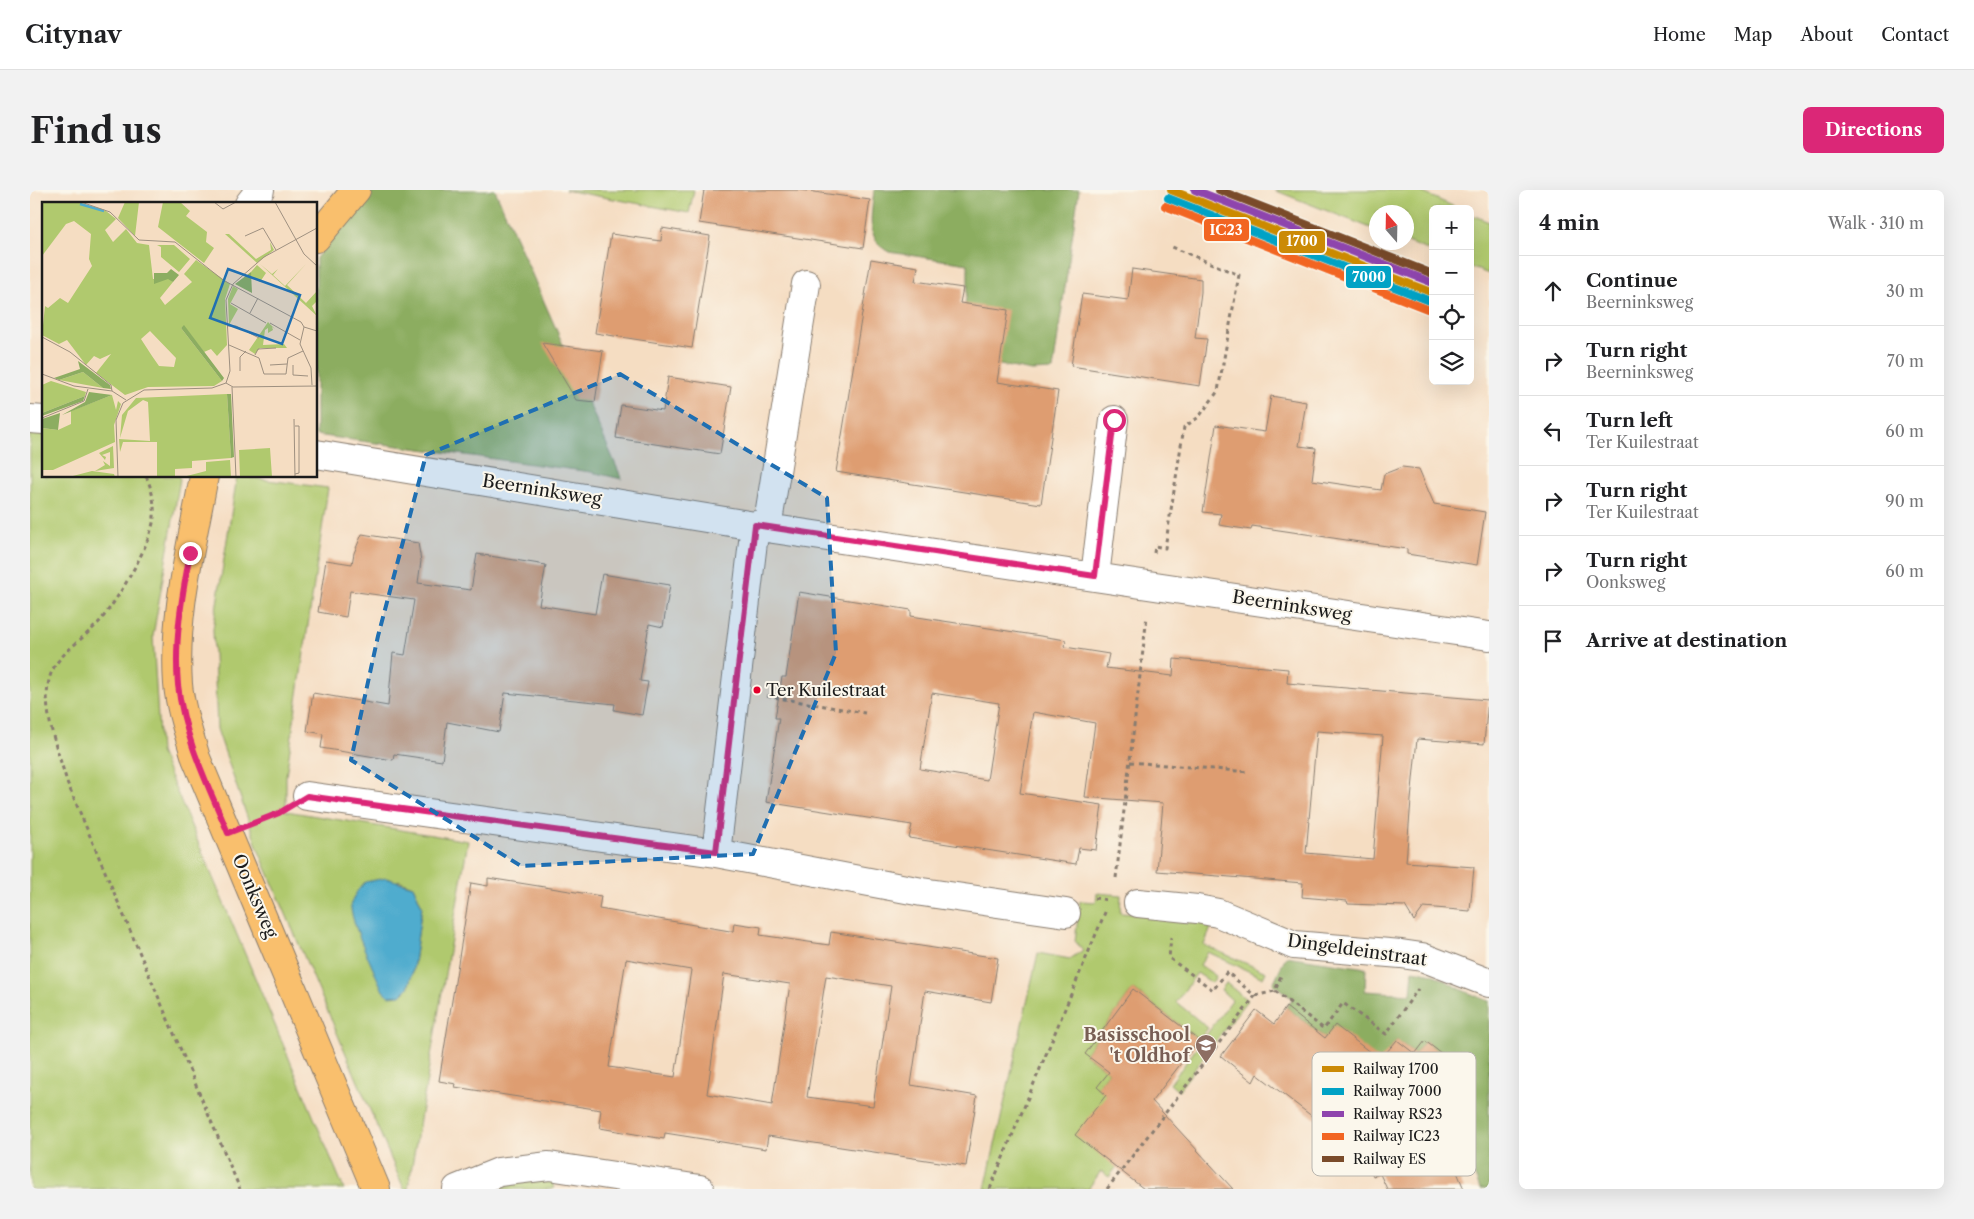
<!DOCTYPE html>
<html lang="en">
<head>
<meta charset="utf-8">
<style>
  :root { --surface:#fff; --page:#f2f2f2; --text:#202124; --muted:#757577; --line:#e0e0e0; --accent:#db2777 }
  body { margin:0; font-family:"Libre Caslon Text",serif; background:var(--page); color:var(--text) }
  .controls { position:absolute; right:15px; top:15px; display:grid; overflow:hidden; border-radius:8px; box-shadow:0 5px 20px #0002 }
  .controls button { width:45px; height:45px; display:grid; place-items:center; padding:0; border:0; border-bottom:1px solid var(--line); background:var(--surface); color:var(--text); font:25px sans-serif }
  .compass { position:absolute; left:1339px; top:15px; width:45px; height:45px; border-radius:50%; background:var(--surface); box-shadow:0 5px 20px #0002; rotate:340deg }
  .stop { position:absolute; width:15px; height:15px; margin:-11px; border:4px solid #db2777; border-radius:50%; background:#fff }
  .stop.end { background:#db2777; border-color:#fff; box-shadow:0 1px 5px #0008 }
  .list { margin:0; padding:0; list-style:none }
  h2 { display:flex; justify-content:space-between; align-items:center; height:65px; margin:0; padding:0 20px; font-size:21px }
  h2 small { font-size:16px; font-weight:400; color:var(--muted) }
  .list li { display:grid; grid-template-columns:32px 1fr auto; gap:15px; align-items:center; box-sizing:border-box; height:70px; padding:0 20px; border-top:1px solid var(--line) }
  .list b { display:block; font-size:19px; white-space:nowrap }
  .list p { margin:0; font-size:16px; white-space:nowrap; color:var(--muted) }
  .list em { font-size:16px; font-style:normal; color:var(--muted) }
  .icon { flex:none; width:28px; height:28px; fill:none; stroke:currentColor; stroke-width:2; stroke-linecap:round; stroke-linejoin:round }
  .map { position:relative; flex:none; width:1459px; height:999px; overflow:hidden; border-radius:8px }
  header { display:flex; align-items:center; gap:30px; box-sizing:border-box; height:70px; padding:0 25px; background:var(--surface); border-bottom:1px solid var(--line) }
  header strong { font-size:24px }
  nav { display:flex; gap:28px; margin-inline-start:auto; font-size:18px }
  .intro { display:flex; align-items:center; justify-content:space-between; box-sizing:border-box; height:120px; padding:0 30px }
  h1 { margin:0; font-size:35px }
  .button { padding:12px 22px; border-radius:8px; background:var(--accent); color:#fff; font-size:18px; font-weight:700 }
  main { display:flex; gap:30px; padding:0 30px }
  aside { flex:1; background:var(--surface); border-radius:8px; box-shadow:0 5px 20px #0002 }
  .map>svg:first-child { display:block }
  .green { fill:#b0c96e; stroke:#667245; fill-rule:evenodd }
  .forest { fill:#8cad61; stroke:#54643e }
  .water { fill:#50acce; stroke:#366475 }
  .building { fill:#de9d71; fill-rule:evenodd }
  .lines { fill:none; stroke-linecap:round; stroke-linejoin:round }
  .minor-casing { stroke:#887c6f; stroke-width:30 }
  .major-casing { stroke:#887c6f; stroke-width:30 }
  .path { stroke:#887c6f; stroke-width:3; stroke-dasharray:4 4; stroke-linecap:butt }
  .minor { stroke:#fff; stroke-width:28 }
  .major { stroke:#f9bf6d; stroke-width:28 }
  .rail-1-casing { stroke:#fbf7ec; stroke-width:11 }
  .rail-2-casing { stroke:#fbf7ec; stroke-width:11 }
  .rail-3-casing { stroke:#fbf7ec; stroke-width:11 }
  .rail-4-casing { stroke:#fbf7ec; stroke-width:11 }
  .rail-5-casing { stroke:#fbf7ec; stroke-width:11 }
  .rail-1 { stroke:#cb8a06; stroke-width:8 }
  .rail-2 { stroke:#01a2c5; stroke-width:8 }
  .rail-3 { stroke:#8e44ad; stroke-width:8 }
  .rail-4 { stroke:#f26522; stroke-width:8 }
  .rail-5 { stroke:#7a4b2a; stroke-width:8 }
  .route { stroke:#db2777; stroke-width:6 }
  .marked { fill:#1f6fb2; fill-opacity:0.2; stroke:#1f6fb2; stroke-width:4; stroke-dasharray:10 6; stroke-linejoin:round }
  .bus-dot { fill:#e4002b; stroke:#fbf7ec; stroke-width:2 }
  .labels { text-anchor:middle; stroke-width:4; stroke-linejoin:round; paint-order:stroke }
  .bus-label { font-size:17px; fill:#1c1c1c; stroke:#fbf7ec; text-anchor:start }
  .street-label { font-size:18px; fill:#1c1c1c; stroke:#fbf7ec }
  .education-label { font-size:18px; font-weight:bold; fill:#785e54; stroke:#fbf7ec; text-anchor:end }
  .inset-river { fill:none; stroke:#50acce; stroke-width:2.5 }
  .inset-road { fill:none; stroke:#9e9080; stroke-width:1 }
  .view { fill:#1f6fb2; fill-opacity:0.15; stroke:#1f6fb2; stroke-width:2.5 }
  .inset-edge { fill:none; stroke:#1c1c1c; stroke-width:2.5 }
  .key { fill:#fbf7ec; stroke:#b8b5ae; stroke-width:1 }
  .key-label { font-size:14px; fill:#1c1c1c }
  .line-badge { stroke:#fbf7ec; stroke-width:2 }
  .badge-label { font-size:14px; text-anchor:middle; font-weight:bold; fill:#fff }
</style>
</head>
<body>
<header>
<strong>Citynav</strong>
<nav><a>Home</a><a>Map</a><a>About</a><a>Contact</a></nav>
</header>
<div class="intro"><h1>Find us</h1><a class="button">Directions</a></div>
<main>
<div class="map">
<svg width="1459" height="999" viewBox="0 0 1459 999">
  <rect width="100%" height="100%" fill="#fbf7ec"/>
  <filter id="ink" filterUnits="userSpaceOnUse"><feTurbulence type="fractalNoise" baseFrequency=".02" numOctaves="2"/><feDisplacementMap in="SourceGraphic" scale="10" xChannelSelector="R" yChannelSelector="G"/><feConvolveMatrix kernelMatrix="1 2 1 2 8 2 1 2 1" color-interpolation-filters="sRGB"/></filter>
  <filter id="wash" filterUnits="userSpaceOnUse"><feTurbulence type="fractalNoise" baseFrequency=".0096" numOctaves="4" result="noise"/><feDisplacementMap in="SourceGraphic" scale="20" xChannelSelector="R" yChannelSelector="G"/><feGaussianBlur stdDeviation="1.12" result="paint"/><feColorMatrix in="noise" values="0 0 0 0 0 0 0 0 0 0 0 0 0 0 0 0 0 1.4 0 .05"/><feComposite in="paint" operator="in"/></filter>
  <g filter="url(#wash)">
    <rect width="100%" height="100%" fill="#f5ddc2"/>
    <path class="green" d="M535 0H664L659 23Z
      M1244 0H1387L1429 19H1403V62L1377 52 1376 22H1346V40Z
      M1440 24 1459 32V84L1440 77Z
      M0 237 14 240V286H148L150 289 123 446 130 562 314 999H0Z
      M207 286 298 298 256 586V621L438 651 378 999H374L228 659 187 539 183 439ZM368 690 383 696 392 716 383 780 378 798Z
      M1067 703 1091 705 1090 723 1139 726 1183 733 1174 755 1236 782 1233 788 1178 762 1170 775 1186 786 1182 793 1167 783 1146 812 1178 838 1169 850 1103 799 1055 864 1079 882 1067 897 1118 936 1079 987 1071 981 1058 999H955L1008 763 1040 769 1053 760 1045 751 1050 711 1066 712Z
      M1196 793 1217 810 1148 901 1140 894 1202 810 1191 800Z
      M497 988 524 990 523 999H467Z"/>
    <path class="forest" d="M343 0H465L592 289 561 282 286 245V68Z
      M844 0H1049L1023 180 1002 181 933 168 928 161 938 95V74L859 62C834 49 842 23 844 0Z
      M1256 766 1336 778 1335 801 1381 804 1383 780 1403 784 1434 801 1459 811V999H1450L1436 964 1428 966 1416 938 1400 918 1430 878 1395 851 1385 864 1367 850 1351 871 1295 848 1256 817 1263 809 1243 794Z"/>
    <path class="water" d="M356 688 383 696 392 716 383 780 378 798 371 805 359 806 353 801C346 785 319 729 321 715 322 706 330 698 335 692Z"/>
    <g id="blocks">
      <path class="building" d="M674 0H770L840 10 833 58 669 33Z
        M632 38 680 46 662 158 565 143 581 44 631 51Z
        M841 69 888 77 885 91 933 98 930 113 978 120 967 192 1028 201 1011 314 806 282Z
        M1102 79 1171 89V102L1165 148 1177 149 1170 196 1041 176 1052 104 1098 110Z
        M512 153 573 161 565 212 546 210Z
        M638 187 701 197 690 264 586 248 591 215 633 221Z
        M1241 206 1276 212 1269 256 1286 258 1282 290 1351 300 1354 284 1372 277 1389 279 1404 314 1455 322 1447 375 1377 364V359L1222 336 1221 340 1189 335 1191 324 1173 322 1186 235 1235 242Z
        M332 344 388 353 391 371 388 393 441 400 447 364 516 375 509 415 565 424 572 384 640 395 633 437 619 434 610 491 618 492 612 525 584 520 585 514 475 503 469 542 417 532 412 571 364 564 363 570 291 558 293 544 277 541 283 503 358 516 363 463 375 465 384 410 320 401 316 427 288 422 296 370 322 374 324 363Z
        M769 402 881 420V426L1036 450 1035 457 1079 464 1076 478 1143 486 1144 469 1258 479 1257 493 1458 510 1454 554 1387 549 1381 610 1376 672 1444 677 1440 721 1394 717 1384 731 1375 716 1318 714 1317 711 1272 707 1273 693 1127 681 1133 613 1055 607 1065 533 1003 522 990 603 1072 615 1066 660 1049 658 1046 674 879 648 882 635 736 612 749 528H745L752 487H756ZM902 503 969 513 957 590 890 579ZM1287 541 1353 546 1343 669 1276 663Z
        M458 688 571 706 569 719 700 741H703L704 733 731 737 730 745 799 755 801 742 968 768 961 812 895 801 881 895 947 906 936 976 738 946 736 959 635 943 634 949 570 938 571 934 569 933 571 920 425 897 426 894 409 891 441 693 458 696ZM596 769 661 780 645 887 579 877ZM694 784 760 794 742 915 677 904ZM796 786 861 796 843 916 777 907Z
        M1103 799 1169 850 1122 911 1203 999H1114L1045 945 1076 905 1067 897 1079 882 1055 864Z
        M1256 817 1295 848 1305 835 1350 870 1367 850 1385 864 1395 851 1431 878 1406 911 1433 979 1427 982 1434 999H1357L1350 984 1343 986 1328 950 1318 954 1227 884 1223 892 1191 866 1226 820 1244 834Z"/>
    </g>
  </g>
  <g filter="url(#ink)">
    <use href="#blocks" fill-opacity="0" stroke="#887c6f" stroke-width="1"/>
    <g class="lines">
      <g class="minor-casing">
        <path id="minor" d="M219 14 230 0
          M0 229 14 230
          M286 264 737 338 1459 446
          M737 338 776 94
          M1065 386 1084 230
          M277 606 686 663 892 702 1036 723
          M686 663 725 335
          M1108 713 1167 719 1188 723 1264 755 1371 764 1392 767 1459 793
          M427 999 469 982 519 976 670 999"/>
      </g>
      <g class="major-casing">
        <path id="major" d="M286 48 326 0
          M174 286C162 354 143 424 148 494 150 519 159 544 166 568L346 999"/>
      </g>
      <path class="path" d="M116 286C122 299 125 313 124 327 121 355 88 409 70 431 57 446 30 463 22 481 8 513 28 560 37 592L210 999
        M1124 363 1125 356 1135 358 1154 237 1169 227 1188 201 1209 85 1142 57
        M737 506 835 523
        M1100 572 1219 582
        M226 632 250 622
        M1086 688 1117 426
        M1064 708 1078 710
        M1245 801 1294 839 1313 813 1356 844 1388 799
        M1225 806 1245 801 1252 783
        M960 999 1076 720
        M1077 999 1225 806 1197 782 1183 800 1139 768 1141 747"/>
      <use href="#minor" class="minor"/>
      <use href="#major" class="major"/>
      <g class="rail-1-casing">
        <path id="rail-1" d="M1141 0 1403 103"/>
      </g>
      <g class="rail-2-casing">
        <path id="rail-2" d="M1138 8 1400 111"/>
      </g>
      <g class="rail-3-casing">
        <path id="rail-3" d="M1165 0 1403 93"/>
      </g>
      <g class="rail-4-casing">
        <path id="rail-4" d="M1135 16 1397 119"/>
      </g>
      <g class="rail-5-casing">
        <path id="rail-5" d="M1189 0 1403 84"/>
      </g>
      <use href="#rail-1" class="rail-1"/>
      <use href="#rail-2" class="rail-2"/>
      <use href="#rail-3" class="rail-3"/>
      <use href="#rail-4" class="rail-4"/>
      <use href="#rail-5" class="rail-5"/>
    </g>
  </g>
  <g class="lines" filter="url(#ink)">
    <path class="route" d="M160 363C152 406 144 451 148 495 154 548 178 595 198 643L249 623 277 606 686 662 725 335 1065 386 1084 230"/>
  </g>
  <path class="marked" d="M590 184 797 308 806 463 723 664 491 676 321 570 348 446 396 265Z"/>
  <defs>
    <g id="school-pin" transform="scale(1.125)"><path d="M0 17L-7.5 6A9.5 9.5 0 1 1 7.5 6Z" fill="#8d6e63" stroke="#fbf7ec"/><path d="M0-5L7-2L0 1L-7-2ZM-4 1L0 2.5L4 1V4Q0 6-4 4Z" fill="#fff"/></g>
  </defs>
  <g fill-rule="evenodd">
    <use href="#school-pin" x="1176" y="855"/>
  </g>
  <circle class="bus-dot" cx="727" cy="500" r="4.5"/>
  <g class="labels">
    <g class="bus-label">
      <text x="736" y="506">Ter Kuilestraat</text>
    </g>
    <g class="street-label">
      <text transform="translate(512 300) rotate(9)" y="6">Beerninksweg</text>
      <text transform="translate(1262 416) rotate(9)" y="6">Beerninksweg</text>
      <text transform="translate(225 706) rotate(67)" y="6">Oonksweg</text>
      <text transform="translate(1327 760) rotate(8)" y="6">Dingeldeinstraat</text>
    </g>
    <g class="education-label">
      <text x="1160" y="851">Basisschool<tspan x="1160" dy="21">'t Oldhof</tspan></text>
    </g>
  </g>
  <g transform="translate(12 12)">
    <rect width="275" height="275" fill="#f5ddc2"/>
    <path d="M0 0H36L64 9 74 17 63 28 71 40 84 27 95 41 107 43 111 77H128L131 80 118 96 123 103 150 80 142 72 154 58 188 82 183 97 185 143 175 154 169 147 162 150 142 124 139 126 180 179 172 184 106 185 83 193 54 171 69 152 58 157 52 154 44 163 25 138 17 142 0 133 3 104 6 106 18 96 26 101 50 64 47 57 49 32 32 19 24 22 0 54ZM108 129 134 156 132 165 117 164 110 154 99 137ZM83 0H97L93 34 76 16ZM121 0H138L148 9 144 14 165 30 164 40 172 46 162 61 116 25ZM183 32H187L214 57 229 48 228 40 232 48 215 61ZM115 43H132L148 57 137 70 119 55V45ZM218 62 230 72 236 67 231 73 243 84 264 62 245 83 264 101 275 89V99L270 104 275 114ZM215 63 224 71 218 80 209 74V70ZM191 84 196 87 188 102 196 107 187 123 186 97ZM226 120 233 127 230 125 231 128 226 131V126L223 128 221 143 242 142 245 146H218L213 152 207 148ZM41 170 61 186 17 178ZM9 179 44 190 43 194 0 211V183ZM185 192 189 256 150 259V266L133 267V275H115V240H81L78 250 77 237 108 239 106 200 101 198 86 209 78 236 80 213 94 196ZM70 193 74 208 76 199 79 202 72 223 73 240 11 268H0V226L16 228 29 222V209ZM71 244 72 266 53 269 63 263 61 259 68 264V250L60 253 64 255 63 258 57 251ZM228 246 230 275H198L197 248ZM188 258 189 275H141L164 269V260ZM50 269 72 272 73 275H27Z" fill="#b0c96e" fill-rule="evenodd"/>
    <path d="M129 67 137 73 131 80 126 77 112 82V71H125ZM209 70 210 91 193 82ZM142 123 182 176 180 179 139 126ZM36 159 68 183 69 187 61 186 41 170 17 178 12 176 38 167ZM47 190 70 193 20 213 43 200ZM185 192H189L192 255 189 256ZM43 194 41 199 0 214V211ZM18 211 16 228 0 226V217Z" fill="#8cad61"/>
    <path class="inset-river" d="M38 2 62 9"/>
    <path class="inset-road" d="M39 0 68 10 97 38 133 40 181 78 259 120 262 125 275 129M172 0 181 7 194 0M233 0 262 52 275 64M203 34 221 26 234 48M189 101 224 121M208 111 216 96M228 121 258 138M185 124H194L217 136M262 125 258 142 269 166 270 183M0 135 28 150 69 183 70 189M187 143 217 156 222 172H244L246 156 261 149M213 153 216 147 234 146M228 163 245 162M251 163V173L266 174M198 169V155L204 149M0 172 32 184 70 189 84 198M184 181 191 185 275 184M190 185 194 275M0 216 42 199 46 187M252 217 253 275M253 224H257V271L253 272M76 275 74 218 81 201 102 188 170 186 184 181 188 169 184 98 191 82 222 55 275 26"/>
    <path class="view" d="M186 67 258 93 240 142 168 116Z"/>
    <rect width="275" height="275" class="inset-edge"/>
  </g>
  <rect x="1282" y="862" width="164" height="124" rx="8" class="key"/>
  <rect x="1292" y="876" width="22" height="6" fill="#cb8a06"/>
  <rect x="1292" y="898" width="22" height="7" fill="#01a2c5"/>
  <rect x="1292" y="921" width="22" height="6" fill="#8e44ad"/>
  <rect x="1292" y="943" width="22" height="7" fill="#f26522"/>
  <rect x="1292" y="966" width="22" height="6" fill="#7a4b2a"/>
  <g class="key-label">
    <text x="1323" y="884">Railway 1700</text>
    <text x="1323" y="906">Railway 7000</text>
    <text x="1323" y="929">Railway RS23</text>
    <text x="1323" y="951">Railway IC23</text>
    <text x="1323" y="974">Railway ES</text>
  </g>
  <g class="line-badge">
    <rect x="1173" y="28" width="47" height="24" rx="5" fill="#f26522"/>
    <rect x="1248" y="40" width="48" height="24" rx="5" fill="#cb8a06"/>
    <rect x="1315" y="75" width="47" height="24" rx="5" fill="#01a2c5"/>
  </g>
  <g class="badge-label">
    <text x="1196" y="45">IC23</text>
    <text x="1272" y="56">1700</text>
    <text x="1339" y="92">7000</text>
  </g>
</svg>
<div class="controls">
<button>+</button>
<button>−</button>
<button><svg class="icon" aria-label="locate" viewBox="0 0 24 24"><circle cx="12" cy="12" r="6"/><path d="M12 2v4M12 18v4M2 12h4M18 12h4"/></svg></button>
<button><svg class="icon" aria-label="layers" viewBox="0 0 24 24"><path d="M12 4l9 5-9 5-9-5zM3 14l9 5 9-5"/></svg></button>
</div>
<svg class="compass" viewBox="-18 -18 36 36"><path d="M0-13l5 13h-10z" fill="#e53935"/><path d="M0 13l5-13h-10z" fill="#757577"/></svg>
<div class="stop" style="left:1084px;top:230px"></div>
<div class="stop end" style="left:160px;top:363px"></div>
</div>
<aside>
<h2>4 min<small>Walk · 310 m</small></h2>
<ul class="list">
<li><svg class="icon" aria-label="ahead" viewBox="0 0 24 24"><path d="M12 20V5M6 11l6-6 6 6"/></svg><div><b>Continue</b><p>Beerninksweg</p></div><em>30 m</em></li>
<li><svg class="icon" aria-label="right" viewBox="0 0 24 24"><path d="M7 20v-9h11M14 6l5 5-5 5"/></svg><div><b>Turn right</b><p>Beerninksweg</p></div><em>70 m</em></li>
<li><svg class="icon" aria-label="left" viewBox="0 0 24 24"><path d="M17 20v-9H6M10 6l-5 5 5 5"/></svg><div><b>Turn left</b><p>Ter Kuilestraat</p></div><em>60 m</em></li>
<li><svg class="icon" aria-label="right" viewBox="0 0 24 24"><path d="M7 20v-9h11M14 6l5 5-5 5"/></svg><div><b>Turn right</b><p>Ter Kuilestraat</p></div><em>90 m</em></li>
<li><svg class="icon" aria-label="right" viewBox="0 0 24 24"><path d="M7 20v-9h11M14 6l5 5-5 5"/></svg><div><b>Turn right</b><p>Oonksweg</p></div><em>60 m</em></li>
<li><svg class="icon" aria-label="arrive" viewBox="0 0 24 24"><path d="M6 21V4h12l-3 4 3 4H6"/></svg><div><b>Arrive at destination</b></div></li>
</ul>
</aside>
</main>
</body>
</html>
